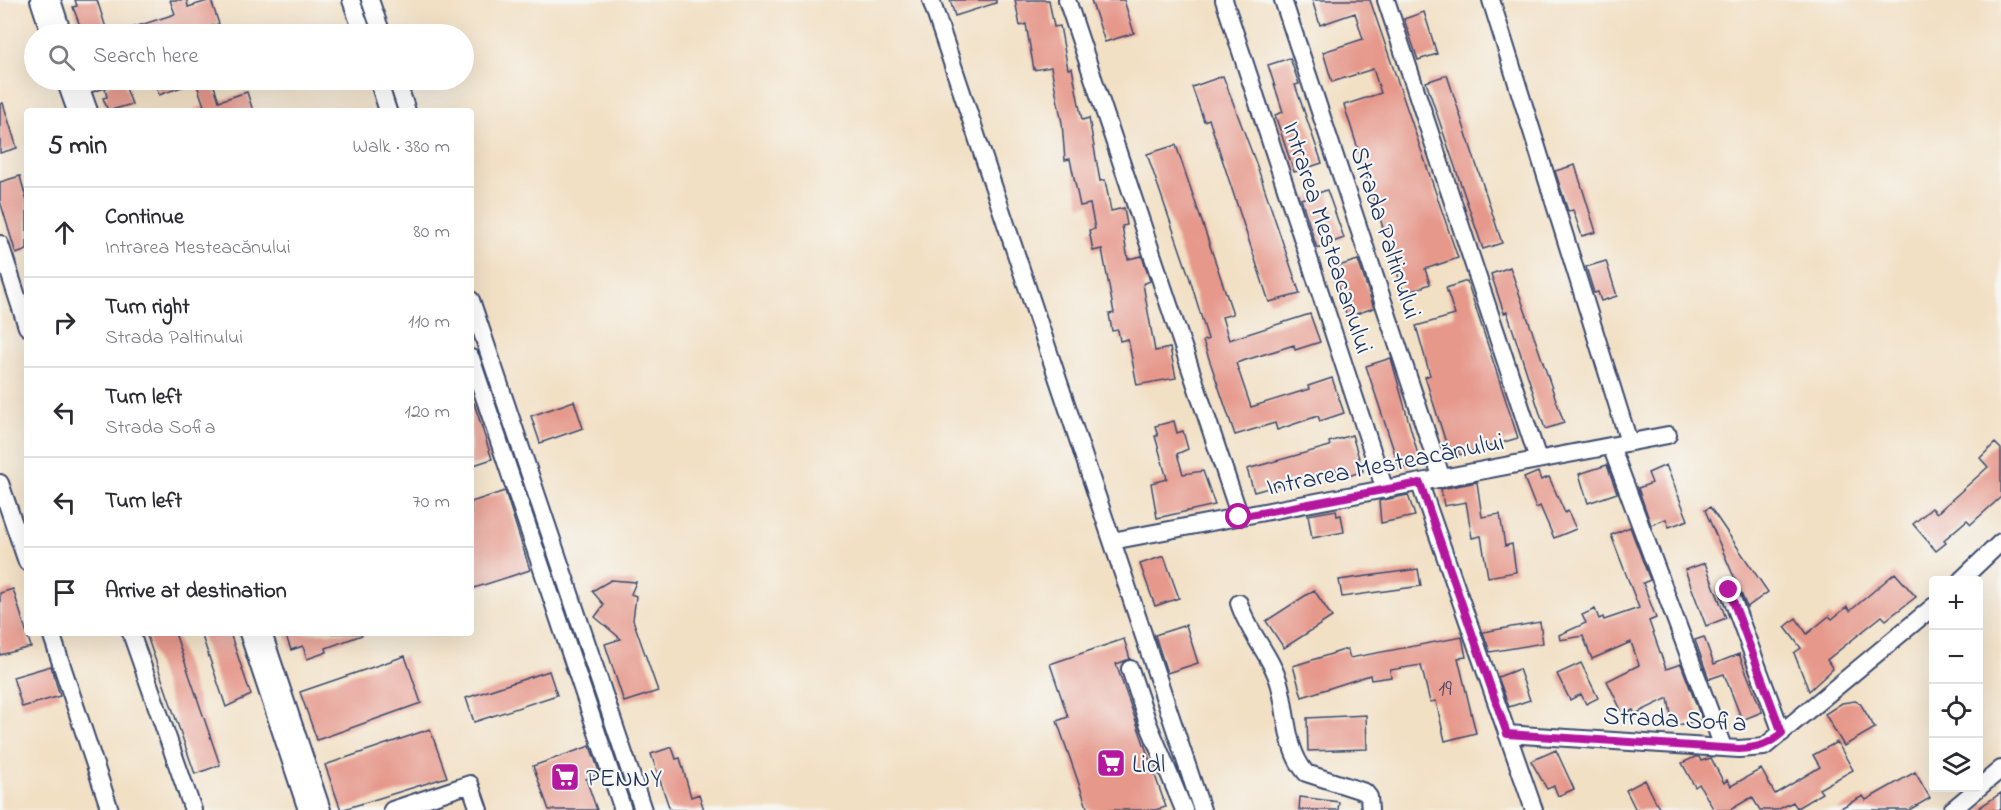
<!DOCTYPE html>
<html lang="en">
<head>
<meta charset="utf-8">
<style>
  :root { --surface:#fff; --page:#f7f7f7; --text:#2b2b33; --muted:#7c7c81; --line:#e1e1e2 }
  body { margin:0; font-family:"Indie Flower",sans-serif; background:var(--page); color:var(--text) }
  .controls { position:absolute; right:18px; bottom:18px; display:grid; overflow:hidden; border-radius:6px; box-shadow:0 6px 24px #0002 }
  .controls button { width:54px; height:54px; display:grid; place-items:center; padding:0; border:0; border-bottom:2px solid var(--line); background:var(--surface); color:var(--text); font:30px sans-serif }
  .stop { position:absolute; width:18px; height:18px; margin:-14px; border:4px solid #b5179e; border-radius:50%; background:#fff }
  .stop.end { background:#b5179e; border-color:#fff; box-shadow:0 2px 6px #0008 }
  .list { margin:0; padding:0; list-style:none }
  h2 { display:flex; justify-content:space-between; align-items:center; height:78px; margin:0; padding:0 24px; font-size:26px }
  h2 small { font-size:20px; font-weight:400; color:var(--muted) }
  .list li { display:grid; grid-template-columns:39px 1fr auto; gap:18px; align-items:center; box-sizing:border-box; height:90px; padding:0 24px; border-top:2px solid var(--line) }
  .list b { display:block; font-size:22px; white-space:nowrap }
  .list p { margin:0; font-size:20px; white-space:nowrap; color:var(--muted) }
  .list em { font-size:20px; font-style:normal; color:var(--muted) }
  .icon { flex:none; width:33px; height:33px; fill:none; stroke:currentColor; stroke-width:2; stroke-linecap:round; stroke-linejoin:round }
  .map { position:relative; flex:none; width:2001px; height:810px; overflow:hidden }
  .search { position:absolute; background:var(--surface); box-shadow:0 6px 24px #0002; left:24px; top:24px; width:450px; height:66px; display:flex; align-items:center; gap:15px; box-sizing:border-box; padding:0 21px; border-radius:33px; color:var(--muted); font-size:22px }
  .panel { position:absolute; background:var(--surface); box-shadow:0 6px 24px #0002; left:24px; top:108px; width:450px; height:528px; border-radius:6px }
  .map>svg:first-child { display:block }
  .building { fill:#e6988b }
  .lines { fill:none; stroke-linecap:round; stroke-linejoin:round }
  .minor-casing { stroke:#3b4a6d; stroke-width:20 }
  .minor { stroke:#fff; stroke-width:16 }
  .route { stroke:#b5179e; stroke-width:8 }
  .labels { text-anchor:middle; stroke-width:4.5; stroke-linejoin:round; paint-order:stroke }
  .number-label { font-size:22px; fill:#4e4969 }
  .street-label { font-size:26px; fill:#1b2f5e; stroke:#f6f6f2 }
  .poi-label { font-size:26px; fill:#1b2f5e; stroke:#f6f6f2; text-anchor:start }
</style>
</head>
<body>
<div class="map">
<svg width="2001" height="810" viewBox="0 0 2001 810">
  <rect width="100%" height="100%" fill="#f6f6f2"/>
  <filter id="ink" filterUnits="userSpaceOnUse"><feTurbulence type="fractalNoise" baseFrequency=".0167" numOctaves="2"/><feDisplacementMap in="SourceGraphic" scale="12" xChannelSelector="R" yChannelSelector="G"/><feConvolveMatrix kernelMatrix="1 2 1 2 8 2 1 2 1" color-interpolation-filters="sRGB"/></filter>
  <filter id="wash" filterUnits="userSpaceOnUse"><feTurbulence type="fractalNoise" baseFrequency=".008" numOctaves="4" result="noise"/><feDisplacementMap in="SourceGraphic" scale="24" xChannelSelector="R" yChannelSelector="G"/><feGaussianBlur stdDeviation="1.35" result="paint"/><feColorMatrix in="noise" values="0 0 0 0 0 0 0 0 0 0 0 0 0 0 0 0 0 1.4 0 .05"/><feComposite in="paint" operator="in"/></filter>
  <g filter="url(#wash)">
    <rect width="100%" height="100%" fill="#f2e0c5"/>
    <g id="blocks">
      <path class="building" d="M75 0H97L108 34H83L73 7 77 6Z
        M170 0H187L188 7 211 0 219 24 186 34H119V32L175 14Z
        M950 0H996V3L955 16Z
        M1015 0H1049L1054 27 1060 26 1068 69 1072 68 1082 120 1089 118 1100 181 1105 180 1111 211 1124 208 1127 225 1122 226 1128 259 1142 256 1150 281 1143 284 1155 351 1170 348 1176 378 1137 385 1128 339 1120 341 1118 330 1112 331 1109 314 1114 313 1102 249 1093 251 1089 230 1095 229 1090 204 1080 206 1070 159 1065 160 1062 123 1051 67 1034 70 1026 24 1020 26Z
        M1091 0H1124L1134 33 1105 42Z
        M1312 0H1370L1458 258 1425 269 1430 284 1404 294 1344 105 1381 93 1373 69 1332 82 1323 52 1363 39 1355 13 1320 25Z
        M1424 12 1437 54 1418 60 1404 19Z
        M1290 58 1299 84 1295 85 1322 163 1294 172 1275 115 1283 112 1268 65Z
        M1447 75 1502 243 1483 249 1426 82Z
        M1223 76 1257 166 1300 294 1269 302 1209 119 1204 121 1192 87Z
        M123 80 132 104 108 111 103 98 107 97 105 89 110 83Z
        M154 80H212L219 101 247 92 253 111H196L195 109 204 106 196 82 159 95Z
        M3 103 17 148 0 153V104Z
        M1176 145 1233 314 1222 317 1229 340 1310 314 1320 342 1295 350 1294 345 1236 363 1251 407 1309 389 1308 386 1332 378 1344 413 1320 421 1318 416 1277 430 1275 423 1235 435 1203 341 1208 339 1189 276 1147 154Z
        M1575 165 1596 232 1582 236 1573 210 1568 211 1555 171Z
        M20 176 27 202V250L16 254 0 201V182Z
        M1327 190 1344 238 1317 248 1301 199Z
        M1358 260 1374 308 1347 317 1332 268Z
        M1606 261 1617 296 1601 301 1598 292 1594 293 1586 267Z
        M1510 267 1564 423 1545 429 1507 312 1504 313 1491 274Z
        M1467 281 1518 438 1459 455 1458 450 1449 452 1425 377 1430 375 1416 326 1455 315 1446 288Z
        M1391 358 1420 462 1400 469 1366 366Z
        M574 401 583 428 540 443 531 416Z
        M471 403H474L492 459 471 466Z
        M1174 421 1177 433 1183 431 1188 449 1177 454 1183 474 1203 471 1215 505 1157 518 1151 483 1167 479 1155 436H1158L1155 426Z
        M1352 435 1363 471 1340 479 1337 469 1254 492 1247 469 1330 446 1329 442Z
        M1995 443 2001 449V497L1971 524 1967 520 1944 540 1946 543 1936 551 1913 524 1932 508 1937 513 1988 467 1980 458Z
        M1607 465 1617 493 1588 503 1579 474Z
        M1666 465 1688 520 1669 527 1666 519 1651 525 1638 488 1652 483 1648 473Z
        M1538 472 1541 480 1549 477 1565 513 1568 511 1576 529 1554 538 1540 506 1536 508 1524 478Z
        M1477 482 1482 517 1500 514 1505 546 1512 544 1516 572 1488 577 1481 536 1472 538 1466 502 1444 506 1441 489Z
        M505 491 530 570 471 589V502Z
        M1408 495 1415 516 1381 523 1379 501Z
        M1710 507 1768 592 1747 607 1705 510Z
        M1336 510 1337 516 1341 515 1344 532 1312 538 1308 515Z
        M1630 527 1650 580 1643 583 1656 618 1649 621 1666 669 1681 664 1702 720 1673 726 1668 698 1635 714 1633 710 1623 714 1607 681 1639 665 1631 642 1592 659 1583 636 1560 640 1559 635 1586 623 1582 615 1595 609 1599 619 1603 617 1604 620 1639 608 1611 535Z
        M1164 556 1179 598 1155 606 1140 564Z
        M1705 563 1726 618 1706 626 1685 570Z
        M1418 569 1421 586 1342 597 1339 580Z
        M1895 573 1916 597 1886 620 1882 616 1827 660 1833 669 1809 691 1794 653 1801 648 1785 627 1796 618 1807 634 1829 616 1832 619 1847 607 1850 611Z
        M611 580 636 582 631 594 636 596 633 620 658 691 624 702 605 644 621 639 595 617 604 605 592 591Z
        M13 589 31 647 0 655V593Z
        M1314 590 1332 617 1284 648 1266 621Z
        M1540 622 1543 643 1490 652 1483 632Z
        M1186 625 1198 663 1167 673 1155 635Z
        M146 633H175L220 765 195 774Z
        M201 633H230L251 695 226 707Z
        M285 633H362V635L326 648 327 652 307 659 303 646 291 650Z
        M1462 637 1466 657 1458 658 1476 733 1445 741 1436 701 1430 702 1421 665 1390 670 1391 677 1371 680 1370 675 1302 697 1293 666 1347 649 1350 658Z
        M1704 637 1714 664 1739 654 1762 712 1742 720 1724 674 1709 679 1695 640Z
        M1124 639 1130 659 1116 664 1166 807 1155 810H1088L1057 721 1068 717 1050 664Z
        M405 656 421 703 317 740 300 692Z
        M1581 663 1598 698 1586 704 1581 694 1570 700 1557 674Z
        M51 666 60 696 22 707 13 677Z
        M1519 669 1530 700 1509 707 1498 677Z
        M549 671 557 695 474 722 466 698Z
        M1855 701 1860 703 1875 728 1844 746 1825 714 1842 703Z
        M1366 715 1367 749 1308 751 1307 718Z
        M430 729 447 777 341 810 325 765Z
        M1837 742 1853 770 1819 789 1822 793 1797 808 1793 802 1777 810H1760L1752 797 1730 810H1714L1699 784 1695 787 1682 763 1695 757H1699L1701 761 1711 758 1724 783 1727 780 1731 786 1761 769 1775 794 1820 767 1813 755Z
        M590 746 600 774 586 779 597 810H549L533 766Z
        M672 747 676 759 680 758 691 797 699 794 704 810H670L651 754Z
        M1556 750 1574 789 1558 796 1554 786 1547 789 1531 761Z
        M1915 772 1930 798 1909 810H1837L1863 796 1866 800Z
        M1645 780 1660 810H1636L1626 790Z
        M2001 793V810H1976Z
        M1300 797 1339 802 1338 810H1299Z"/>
    </g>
  </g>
  <g filter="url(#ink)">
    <use href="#blocks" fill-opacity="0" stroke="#3b4a6d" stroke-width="1.5"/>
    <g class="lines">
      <g class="minor-casing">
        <path id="minor" d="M39 0 50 34
          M52 0 63 34
          M351 0 363 34
          M370 0 382 34
          M931 0 1202 810
          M1067 0 1240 517
          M1224 0 1385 490
          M1283 0 1442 479
          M1386 0 1538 459
          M1491 0 1629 442
          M65 80 76 111
          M78 80 89 111
          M378 80 388 111
          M397 80 407 111
          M81 86 100 80
          M0 244 27 327
          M471 300 643 810
          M471 358 623 810
          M1611 446 1723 747
          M0 483 27 562
          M1420 484 1534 810
          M1112 541 1668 435
          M1961 580 2001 542
          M1729 590 1782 733
          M1239 603C1248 633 1272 656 1280 686 1287 714 1286 750 1306 773L1365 792 1369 797 1370 810
          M51 633 110 810
          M131 633 193 810
          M248 633 307 810
          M263 633 322 810
          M1130 669 1148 723 1184 810
          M1507 734 1739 749 1764 747 1934 606
          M392 810 470 784 479 810
          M1952 810 2001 769"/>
      </g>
      <use href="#minor" class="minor"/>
    </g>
  </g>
  <g class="lines" filter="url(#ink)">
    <path class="route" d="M1239 517 1420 483 1507 734 1739 749C1758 748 1768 745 1782 733L1729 590"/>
  </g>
  <defs>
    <g id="supermarket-square" transform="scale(1.5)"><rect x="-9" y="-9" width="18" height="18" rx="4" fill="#b5179e" stroke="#f6f6f2"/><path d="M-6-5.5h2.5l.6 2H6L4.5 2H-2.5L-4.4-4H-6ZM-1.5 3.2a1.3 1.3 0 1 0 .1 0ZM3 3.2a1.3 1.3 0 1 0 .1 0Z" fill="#fff"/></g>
  </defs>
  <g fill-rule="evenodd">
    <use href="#supermarket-square" x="1111" y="763"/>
    <use href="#supermarket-square" x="565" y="777"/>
  </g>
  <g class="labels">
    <g class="number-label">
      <text x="1445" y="695">19</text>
    </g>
    <g class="street-label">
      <text transform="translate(1387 232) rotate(72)" y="9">Strada Paltinului</text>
      <text transform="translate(1329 237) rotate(72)" y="9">Intrarea Mesteacanului</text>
      <text transform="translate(1385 463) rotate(-11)" y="9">Intrarea Mesteacănului</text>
      <text transform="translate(1675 718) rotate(3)" y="9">Strada Sofia</text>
    </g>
    <g class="poi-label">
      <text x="1132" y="772">Lidl</text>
      <text x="586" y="786">PENNY</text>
    </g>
  </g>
</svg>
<div class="controls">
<button>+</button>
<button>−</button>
<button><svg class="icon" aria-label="locate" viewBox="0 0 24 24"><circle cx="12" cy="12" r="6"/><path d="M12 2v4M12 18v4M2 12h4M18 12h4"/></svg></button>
<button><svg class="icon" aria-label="layers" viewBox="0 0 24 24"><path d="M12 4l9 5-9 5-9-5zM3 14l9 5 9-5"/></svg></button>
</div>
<div class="stop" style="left:1239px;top:517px"></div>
<div class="stop end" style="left:1729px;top:590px"></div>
<div class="search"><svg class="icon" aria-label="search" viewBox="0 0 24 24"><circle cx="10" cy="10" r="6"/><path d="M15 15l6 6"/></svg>Search here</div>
<section class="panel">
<h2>5 min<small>Walk · 380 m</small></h2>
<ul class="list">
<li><svg class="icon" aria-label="ahead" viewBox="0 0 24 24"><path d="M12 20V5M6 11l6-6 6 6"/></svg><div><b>Continue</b><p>Intrarea Mesteacănului</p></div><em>80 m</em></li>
<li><svg class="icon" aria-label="right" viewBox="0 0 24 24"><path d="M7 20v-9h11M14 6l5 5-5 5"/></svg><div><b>Turn right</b><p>Strada Paltinului</p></div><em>110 m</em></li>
<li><svg class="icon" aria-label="left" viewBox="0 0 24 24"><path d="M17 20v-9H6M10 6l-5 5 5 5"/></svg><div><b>Turn left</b><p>Strada Sofia</p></div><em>120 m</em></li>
<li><svg class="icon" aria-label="left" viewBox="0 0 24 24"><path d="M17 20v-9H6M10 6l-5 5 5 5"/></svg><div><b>Turn left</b></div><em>70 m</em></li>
<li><svg class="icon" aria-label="arrive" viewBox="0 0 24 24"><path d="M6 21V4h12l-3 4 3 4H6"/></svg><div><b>Arrive at destination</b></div></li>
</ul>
</section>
</div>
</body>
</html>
